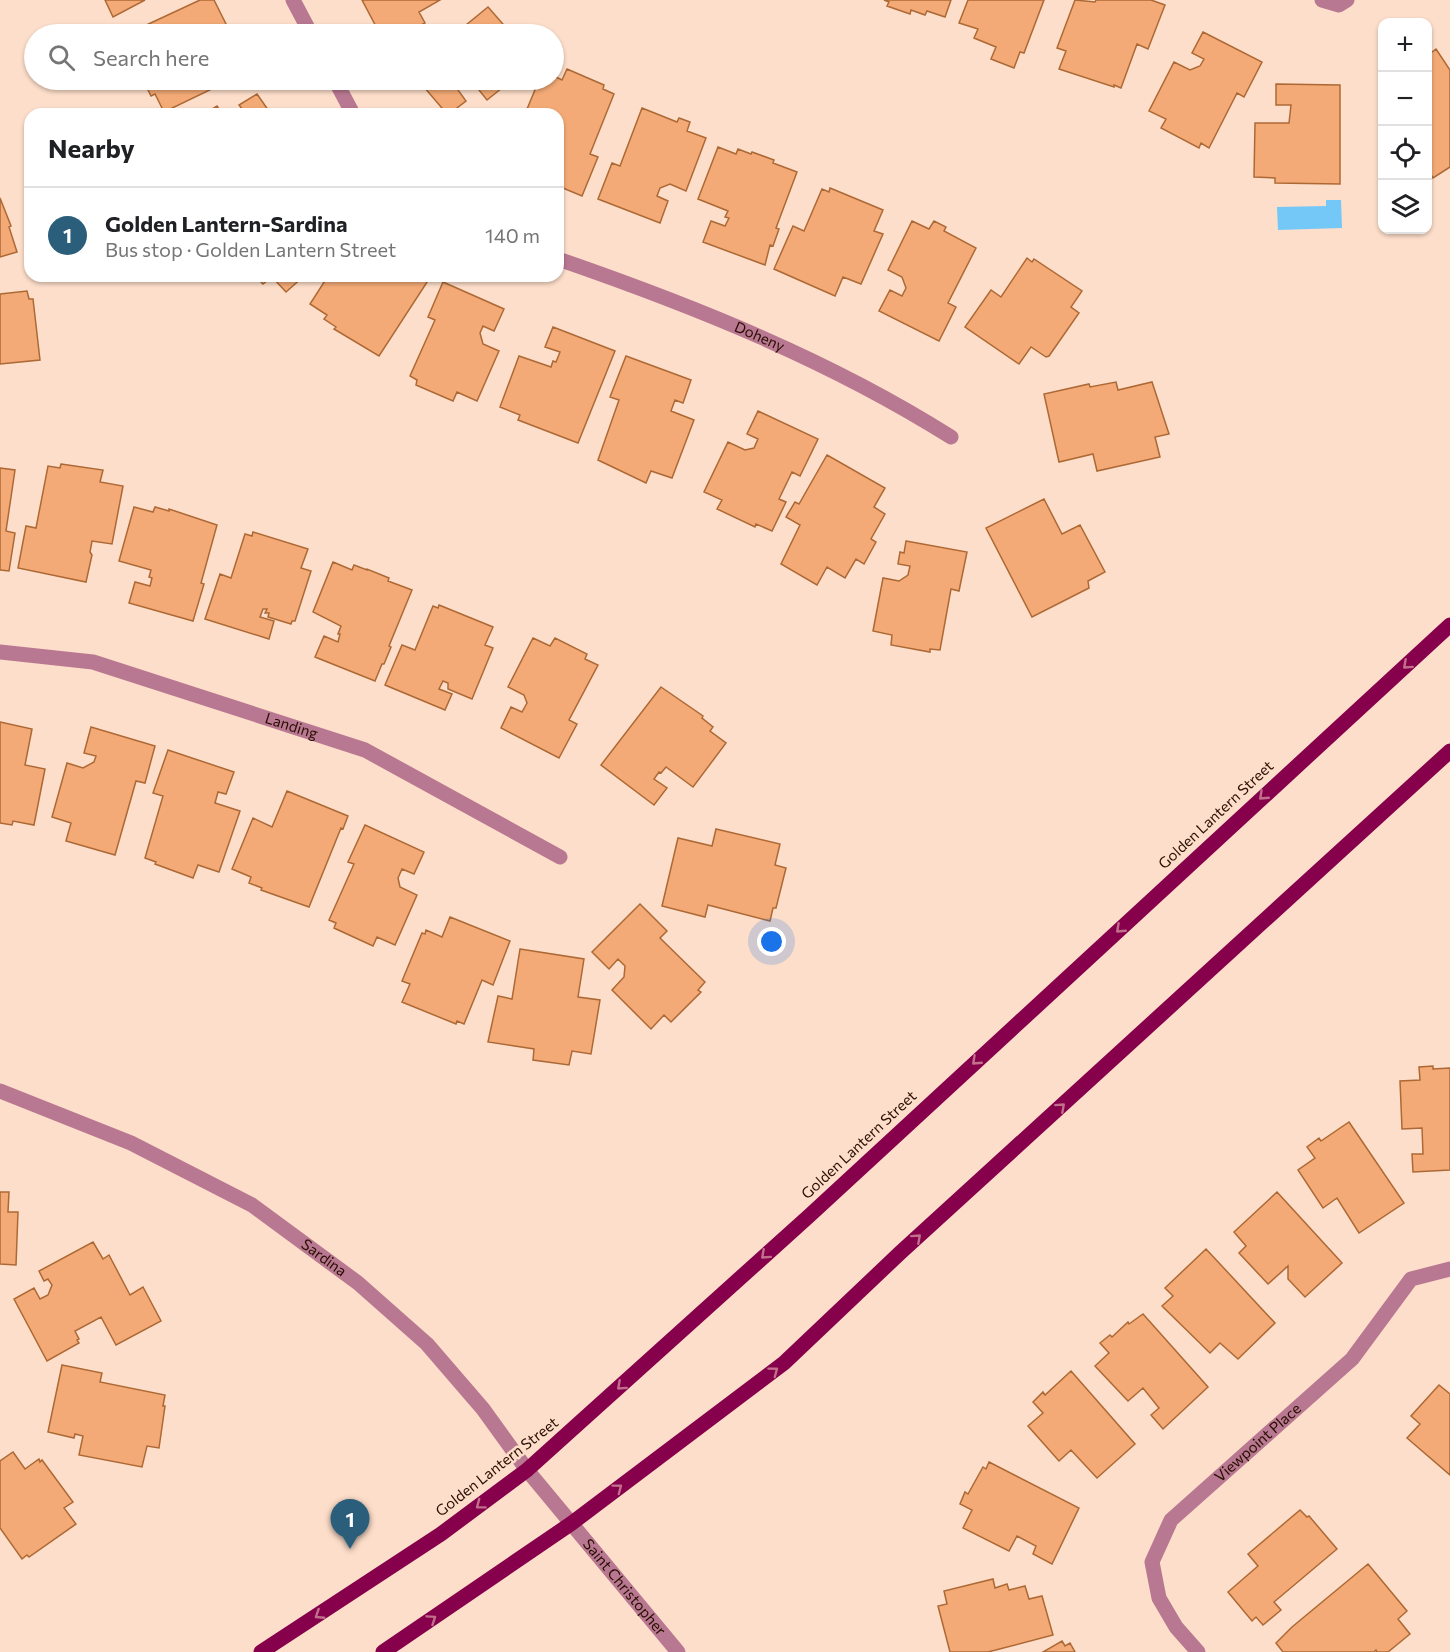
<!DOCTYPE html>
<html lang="en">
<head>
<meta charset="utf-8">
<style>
  :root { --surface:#fff; --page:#f6f6f6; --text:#202124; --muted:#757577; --line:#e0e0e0; --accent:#2a5e7a }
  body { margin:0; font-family:Commissioner,sans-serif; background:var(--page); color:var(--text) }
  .controls { position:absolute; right:18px; top:18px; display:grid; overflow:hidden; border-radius:12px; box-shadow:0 2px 4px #0004 }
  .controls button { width:54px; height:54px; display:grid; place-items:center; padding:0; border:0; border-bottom:2px solid var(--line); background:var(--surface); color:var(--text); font:30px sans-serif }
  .you { position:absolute; left:772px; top:942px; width:21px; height:21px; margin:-15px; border:4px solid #fff; border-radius:50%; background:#1a73e8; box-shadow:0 0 0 9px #1a73e833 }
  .badge { display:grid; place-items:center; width:39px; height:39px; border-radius:50%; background:var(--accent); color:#fff; font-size:20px; font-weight:700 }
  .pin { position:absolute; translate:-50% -50px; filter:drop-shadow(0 2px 3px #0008) }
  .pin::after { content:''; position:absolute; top:32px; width:21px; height:18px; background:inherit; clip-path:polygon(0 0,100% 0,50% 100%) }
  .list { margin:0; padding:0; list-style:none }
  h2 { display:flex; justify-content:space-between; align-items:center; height:78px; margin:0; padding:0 24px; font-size:26px }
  h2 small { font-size:20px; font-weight:400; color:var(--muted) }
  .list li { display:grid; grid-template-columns:39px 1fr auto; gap:18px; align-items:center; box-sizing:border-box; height:96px; padding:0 24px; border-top:2px solid var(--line) }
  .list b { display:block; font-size:22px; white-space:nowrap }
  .list p { margin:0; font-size:20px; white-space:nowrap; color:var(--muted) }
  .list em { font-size:20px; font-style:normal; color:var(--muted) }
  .icon { flex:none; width:33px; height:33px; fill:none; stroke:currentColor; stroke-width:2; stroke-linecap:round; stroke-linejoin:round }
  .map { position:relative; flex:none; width:1450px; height:1652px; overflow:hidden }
  .search { position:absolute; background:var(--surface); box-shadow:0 2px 4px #0004; left:24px; top:24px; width:540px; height:66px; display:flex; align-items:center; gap:15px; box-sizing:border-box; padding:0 21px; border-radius:33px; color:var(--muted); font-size:22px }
  .panel { position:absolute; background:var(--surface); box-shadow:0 2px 4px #0004; left:24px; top:108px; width:540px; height:174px; border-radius:18px }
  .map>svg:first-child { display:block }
  .water { fill:#73c8f8 }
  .building { fill:#f3aa76; stroke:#ad6935; stroke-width:1.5 }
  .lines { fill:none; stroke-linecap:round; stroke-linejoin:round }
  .minor { stroke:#b97891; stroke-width:15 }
  .tertiary { stroke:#b97891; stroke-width:15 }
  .primary { stroke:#86004c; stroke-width:15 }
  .oneway { stroke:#c26f8b }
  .labels { text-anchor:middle; stroke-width:5; stroke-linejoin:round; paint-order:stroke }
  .street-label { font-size:15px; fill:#290e00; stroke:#fddeca }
</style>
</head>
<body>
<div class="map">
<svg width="1450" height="1652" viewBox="0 0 1450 1652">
  <rect width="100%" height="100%" fill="#fddeca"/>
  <path class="water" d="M1326 200H1341L1342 228 1278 230 1277 207 1326 206Z"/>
  <path class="building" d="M105 0H145L113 17Z
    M200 0H214L231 34H127Z
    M362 0H440L419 12 425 23 404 34H380Z
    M884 0H951L945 17 927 11 925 15 911 10 910 14 887 6 889 2Z
    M968 0H1044L1024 53 1020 52 1014 68 991 59 996 47 974 38 978 29 959 23Z
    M1075 0 1095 2 1096 0H1151L1165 5 1148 49 1137 44 1121 88 1114 85V87L1059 69 1066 51 1057 48Z
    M488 7 509 31 512 28 518 34H455Z
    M1203 32 1262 62 1244 97 1237 93 1209 148 1201 143 1199 148 1161 128 1166 119 1149 111 1174 62 1190 70 1200 66 1204 59 1192 53Z
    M1436 49 1450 70V167L1433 178 1428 170V55Z
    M567 69 604 85 603 89 614 94 590 154 598 157 582 196 558 186V114H525L539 80H554V76L562 80Z
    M140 80H210L214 88 164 112 155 94 151 96 144 82 142 83Z
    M418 80H512L487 100 475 85H464L458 90 466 101 449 114H447Z
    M1276 84 1340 85V184L1275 183V178L1254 177 1255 123H1289L1291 105H1276Z
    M257 94 271 114H246L239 105Z
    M217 106 222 114H204Z
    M642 108 677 122 679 118 690 122 687 131 706 138 686 191 670 184 660 188 657 196 668 201 660 223 598 199 612 163 620 166Z
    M718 147 736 154 738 149 751 154 752 152 774 160 773 163 797 172 776 228 779 229 773 246 770 245 765 265 703 242 711 221 725 226 729 218 725 217 728 211 698 199Z
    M830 188 883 210 874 231 883 234 861 284 843 277 835 296 774 269 793 226 804 231 822 189 829 192Z
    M0 198 11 226 9 227 17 252 0 257Z
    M912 221 929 229 934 221 946 227 944 231 976 248 948 303 956 307 939 341 879 311 890 290 902 296 906 288 902 277 888 270Z
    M1027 258 1032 262 1034 259 1082 291 1071 307 1079 313 1049 356 1046 357 1031 347 1019 364 965 327 991 290 1001 297Z
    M255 276H304L286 292 272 277 263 284Z
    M328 276H431L379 356 334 329 336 327 324 319 327 315 310 304Z
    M443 282 504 309 494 331 483 326 480 333 483 344 499 351 477 401 457 392 453 401 416 385 417 380 410 376 435 320 428 317Z
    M27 291 29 299H33L40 360 0 364V294Z
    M553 327 615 351 578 443 518 420 520 415 500 407 519 356 551 367 553 361 556 362 560 352 545 347Z
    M626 356 691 380 683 403 675 400 671 411 694 420 672 478 651 471 646 483 598 460 619 400 610 397Z
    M1116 382 1118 390 1152 382 1169 434 1155 437 1160 457 1097 471 1093 454 1059 462 1044 394 1089 384 1090 387Z
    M758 411 818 439 800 476 792 472 779 499 786 502 772 531 756 524 755 527 717 509 722 500 704 492 728 442 745 450 754 448 758 439 747 434Z
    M827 455 885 488 874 507 885 514 871 539 876 542 864 564 856 559 845 578 827 567 817 585 781 564 800 525 786 517 795 502 799 504Z
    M61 464 103 470 100 482 123 486 112 544 92 541 90 552 92 555 86 582 18 568 26 526 36 528 48 466 60 468Z
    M0 468 15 470 6 531 15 533 9 571 0 570Z
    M1044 499 1062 534 1080 525 1105 572 1088 581 1089 588 1032 617 986 528Z
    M134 507 153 512 155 507 169 511V509L217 525 201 583 204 584 193 621 129 603 135 582 150 586 152 578 149 577 151 570 119 561Z
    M253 532 308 549 301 568 311 571 295 621H292L291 624 268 617 269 613H265L267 609H263L260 617 274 621 269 639 205 619 220 574 231 578 245 534 252 536Z
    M906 541 967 552 959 591 951 589 940 650 930 649V652L891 645 892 635 873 631 883 578 899 581 908 575 910 566 898 564 900 552 904 553Z
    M333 562 352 570 354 565 367 570V569L389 578 388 581 412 590 389 646 391 647 384 664H382L375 681 315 657 324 636 338 642 340 634H338L341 626 313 612Z
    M439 605 493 627 485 645 493 648 472 699 448 689V683L443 681 439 689 452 694 445 710 385 685 402 645 415 650 433 606 438 608Z
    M533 638 550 646 555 638 587 654 585 659 598 665 569 720 577 724 559 758 501 728 511 707 522 712 527 703 524 695 508 687Z
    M661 687 703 716 702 718 713 727 710 731 726 743 693 787 666 767 661 773 659 772 654 779 667 788 654 805 601 765Z
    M0 722 32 729 25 765 45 769 34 825 13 821 12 825 0 823Z
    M91 727 155 746 145 783 136 781 115 855 66 841 71 823 52 817 67 763 83 768 94 762 96 756 84 753Z
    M168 750 234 772 226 794 218 792 215 803 240 811 219 872 198 865 193 878 155 864 156 862 145 858 163 796 153 793Z
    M287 791 348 816 343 829 341 828 309 907 261 890 262 888 249 883 251 877 232 869 253 818 272 827Z
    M365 825 424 852 414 874 402 869 398 878 400 887 417 895 395 945 377 937 373 946 334 928 336 923 329 920 354 864 348 862Z
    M716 829 780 844 775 865 786 868 776 908H773L770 921 708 905 705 917 662 906 678 838 712 846Z
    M640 904 667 931 660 938 705 982 698 990 701 992 671 1022 664 1015 651 1029 612 990 624 977 625 966 618 959 609 969 592 952Z
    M450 917 510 941 493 985 482 980 464 1024 457 1021 456 1024 402 1002 410 984 402 981 422 933 425 934 426 930 442 937Z
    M520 949 584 959 578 997 600 1000 591 1054 572 1051 569 1065 533 1060 534 1049 488 1042 498 996 512 999Z
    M1433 1066V1069L1450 1068V1170L1413 1172 1412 1154H1423L1422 1128 1402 1129 1400 1081 1420 1080 1419 1067Z
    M1349 1122 1404 1203 1359 1233 1337 1198 1323 1208 1298 1170 1315 1158 1307 1147 1319 1138 1321 1141Z
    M0 1192H9L8 1212H18L16 1265 0 1264Z
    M1277 1192 1342 1263 1305 1297 1288 1279V1266L1268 1284 1239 1253 1246 1246 1234 1232Z
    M93 1242 103 1259 109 1255 130 1295 143 1287 161 1321 116 1345 101 1317 75 1331 79 1339 77 1340 79 1343 47 1361 14 1299 34 1288 40 1299 48 1295 52 1285 48 1279 44 1281 39 1271Z
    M1206 1249 1275 1323 1238 1359 1220 1343 1210 1353 1162 1306 1173 1296 1165 1288Z
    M1143 1314 1208 1387 1163 1429 1151 1415 1159 1408 1143 1388 1128 1401 1095 1366 1109 1353 1100 1343 1110 1335 1112 1337 1128 1322 1129 1324Z
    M62 1365 102 1373 100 1382 165 1395 163 1406H165L159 1448 147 1446 142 1467 79 1455 83 1436 75 1434 74 1438 48 1432Z
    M1071 1371 1135 1444 1097 1478 1071 1450 1059 1461 1028 1426 1043 1413 1033 1402 1043 1392 1045 1395Z
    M1439 1385 1450 1394V1475L1407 1438 1420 1424 1411 1416Z
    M13 1452 25 1469 39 1459 40 1462 42 1460 73 1502 64 1508 76 1524 29 1557 27 1555 22 1559 0 1528V1461Z
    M989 1462 1079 1508 1052 1564 1033 1554 1036 1546 1017 1536 1009 1551 963 1528 972 1510 960 1504 965 1492 968 1494 983 1467 986 1469Z
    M1300 1510 1307 1517 1309 1516 1337 1549 1274 1602 1281 1610 1263 1625 1256 1617 1252 1621 1228 1592 1258 1566 1248 1554Z
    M1368 1564 1407 1611 1398 1619 1410 1634 1388 1652H1377L1376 1650 1374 1652H1283L1276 1643 1292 1627Z
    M993 1579 995 1588 1007 1584 1009 1590 1025 1586 1029 1599 1042 1596 1053 1635 988 1652H950L938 1606 947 1604 944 1591Z
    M1062 1641 1065 1646 1070 1643 1075 1652H1043Z"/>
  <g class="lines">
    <g class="minor">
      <path d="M293 0 311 34"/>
      <path d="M1322 0 1339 5 1347 0"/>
      <path d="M335 80 353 114"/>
      <path id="s1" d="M558 259C694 306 829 360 951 437"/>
      <path id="s2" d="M0 652 93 662 365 750 560 857"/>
      <path id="s3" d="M1198 1652 1176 1627 1159 1598 1152 1562 1171 1520 1352 1359 1411 1279 1450 1269"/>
    </g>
    <path class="tertiary" id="s4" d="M0 1091 131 1143 252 1205 358 1283 427 1344 483 1409 527 1470 678 1652"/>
    <path class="primary" d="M261 1652 441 1534 527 1470 809 1216 1450 625
      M383 1652 572 1523 784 1363 901 1252 1450 751"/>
  </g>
  <defs><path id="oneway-chevron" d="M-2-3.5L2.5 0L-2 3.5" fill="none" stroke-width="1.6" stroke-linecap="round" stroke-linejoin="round" transform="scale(1.5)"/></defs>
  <g class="oneway">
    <use href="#oneway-chevron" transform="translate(1407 665) rotate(138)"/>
    <use href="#oneway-chevron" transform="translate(1263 796) rotate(137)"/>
    <use href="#oneway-chevron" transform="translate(1120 929) rotate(137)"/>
    <use href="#oneway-chevron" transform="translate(976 1061) rotate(137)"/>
    <use href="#oneway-chevron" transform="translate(1061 1107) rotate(-42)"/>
    <use href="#oneway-chevron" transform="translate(917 1238) rotate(-42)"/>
    <use href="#oneway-chevron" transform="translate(765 1255) rotate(138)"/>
    <use href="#oneway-chevron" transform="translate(774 1371) rotate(-37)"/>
    <use href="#oneway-chevron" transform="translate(621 1386) rotate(138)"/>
    <use href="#oneway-chevron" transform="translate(618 1488) rotate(-37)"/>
    <use href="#oneway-chevron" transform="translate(480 1505) rotate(143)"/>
    <use href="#oneway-chevron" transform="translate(319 1615) rotate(147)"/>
    <use href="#oneway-chevron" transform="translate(432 1619) rotate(-34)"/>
  </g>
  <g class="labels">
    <g class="street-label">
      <text dy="5" stroke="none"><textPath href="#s1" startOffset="216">Doheny</textPath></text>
      <text dy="5" stroke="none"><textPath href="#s2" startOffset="302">Landing</textPath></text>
      <text transform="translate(1216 815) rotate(-43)" y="5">Golden Lantern Street</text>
      <text transform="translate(859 1145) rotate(-43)" y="5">Golden Lantern Street</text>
      <text dy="5" stroke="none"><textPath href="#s4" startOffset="366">Sardina</textPath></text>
      <text dy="5" stroke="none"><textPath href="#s3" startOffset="266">Viewpoint Place</textPath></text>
      <text transform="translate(497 1467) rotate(-38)" y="5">Golden Lantern Street</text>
      <text dy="5" stroke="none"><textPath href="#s4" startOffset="814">Saint Christopher</textPath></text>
    </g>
  </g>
</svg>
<div class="controls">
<button>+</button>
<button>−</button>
<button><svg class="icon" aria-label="locate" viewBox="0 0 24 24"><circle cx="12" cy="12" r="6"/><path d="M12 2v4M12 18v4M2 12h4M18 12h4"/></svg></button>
<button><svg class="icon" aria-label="layers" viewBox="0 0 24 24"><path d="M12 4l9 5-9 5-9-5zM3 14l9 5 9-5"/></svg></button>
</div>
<div class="you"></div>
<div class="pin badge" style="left:350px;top:1549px">1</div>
<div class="search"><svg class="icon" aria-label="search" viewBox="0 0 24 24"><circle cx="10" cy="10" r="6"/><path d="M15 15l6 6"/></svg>Search here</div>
<section class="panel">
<h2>Nearby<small></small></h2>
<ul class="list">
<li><span class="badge">1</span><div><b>Golden Lantern-Sardina</b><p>Bus stop · Golden Lantern Street</p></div><em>140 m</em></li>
</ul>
</section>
</div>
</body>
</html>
